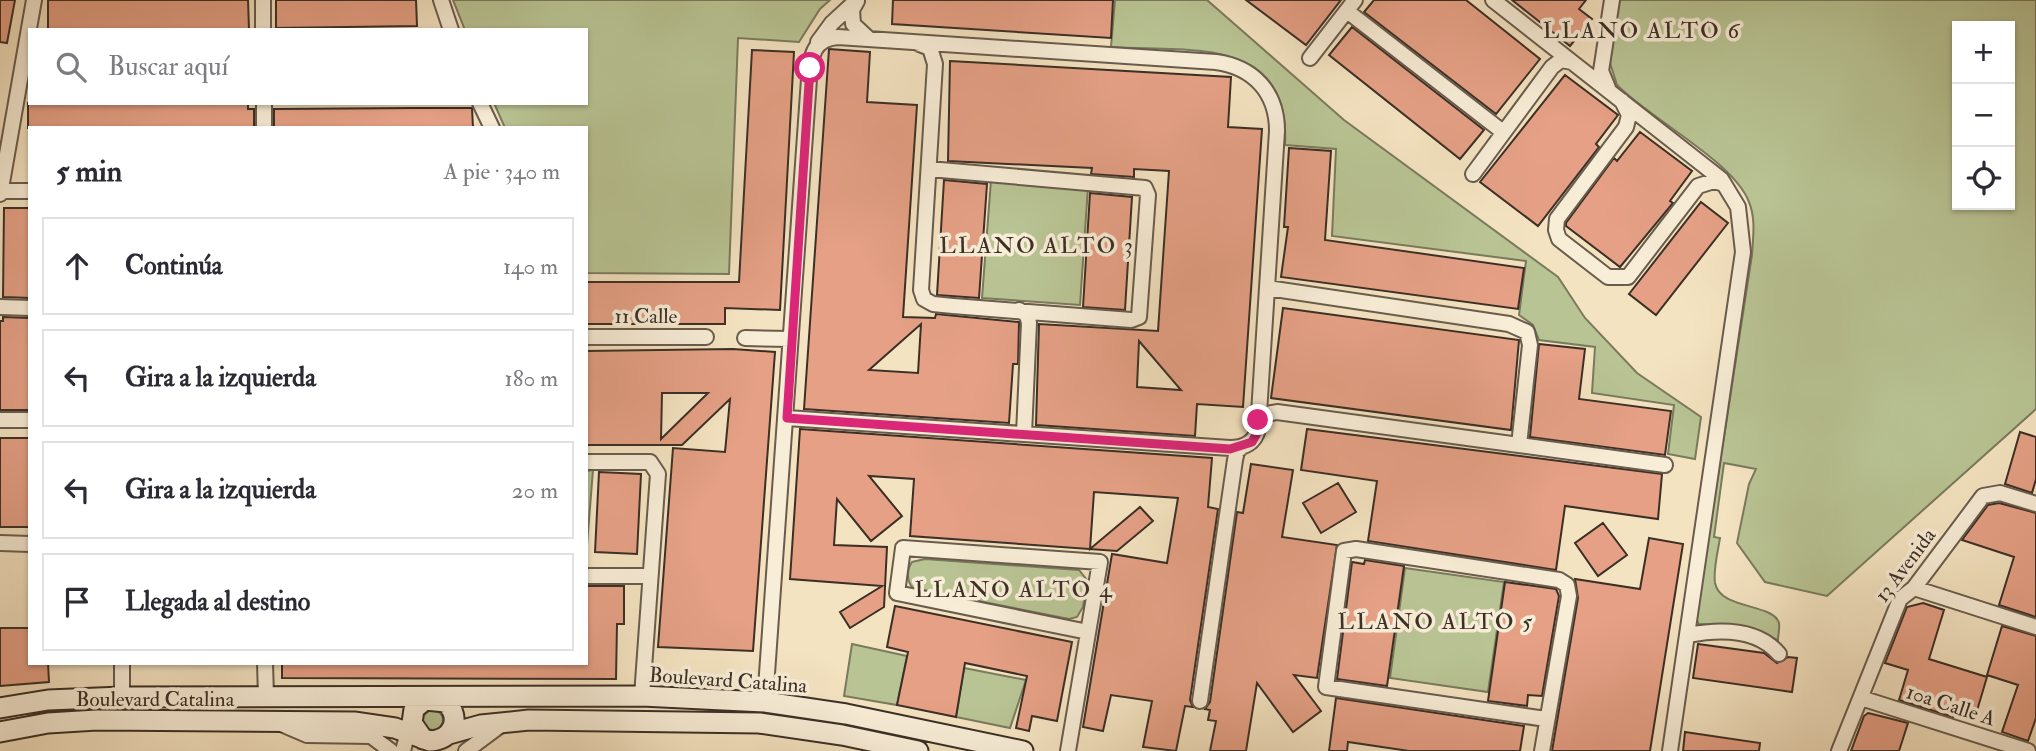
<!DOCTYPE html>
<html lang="es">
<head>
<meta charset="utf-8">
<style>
  :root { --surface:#fff; --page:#f7f7f7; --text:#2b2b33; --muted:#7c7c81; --line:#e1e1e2 }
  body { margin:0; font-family:"IM FELL Double Pica",serif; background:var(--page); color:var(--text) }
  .controls { position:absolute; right:21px; top:21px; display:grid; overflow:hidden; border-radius:0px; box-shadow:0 2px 5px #0004 }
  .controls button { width:63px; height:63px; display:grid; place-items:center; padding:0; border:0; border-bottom:2px solid var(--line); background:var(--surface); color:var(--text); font:35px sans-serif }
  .stop { position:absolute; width:21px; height:21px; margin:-16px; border:5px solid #db2777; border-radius:50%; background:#fff }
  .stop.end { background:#db2777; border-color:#fff; box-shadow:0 2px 7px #0008 }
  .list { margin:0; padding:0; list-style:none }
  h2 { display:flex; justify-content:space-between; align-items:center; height:91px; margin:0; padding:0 28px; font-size:30px }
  h2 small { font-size:23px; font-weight:400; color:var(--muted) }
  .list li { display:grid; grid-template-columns:46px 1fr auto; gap:21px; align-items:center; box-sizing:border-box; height:98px; margin:0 14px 14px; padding:0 14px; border:2px solid var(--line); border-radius:0px }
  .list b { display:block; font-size:26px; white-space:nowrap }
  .list em { font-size:23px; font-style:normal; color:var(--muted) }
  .icon { flex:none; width:38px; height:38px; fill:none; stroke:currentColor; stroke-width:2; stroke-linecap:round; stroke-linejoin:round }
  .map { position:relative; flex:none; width:2036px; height:751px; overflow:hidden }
  .search { position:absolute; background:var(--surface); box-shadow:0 2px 5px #0004; left:28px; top:28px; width:560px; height:77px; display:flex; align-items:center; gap:18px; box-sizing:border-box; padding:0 24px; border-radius:0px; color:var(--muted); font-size:26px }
  .panel { position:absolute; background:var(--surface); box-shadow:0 2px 5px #0004; left:28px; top:126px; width:560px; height:539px; border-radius:0px }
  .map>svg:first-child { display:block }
  .green { fill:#b9c494; stroke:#7a7a5d; stroke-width:2; fill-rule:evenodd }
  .building { fill:#e5a085; stroke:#3b2f26; stroke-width:2; fill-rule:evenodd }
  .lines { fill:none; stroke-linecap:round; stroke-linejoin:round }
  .street-casing { stroke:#695c4d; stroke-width:18 }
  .secondary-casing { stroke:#3b2f26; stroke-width:23 }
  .street { stroke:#f8edd7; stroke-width:14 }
  .secondary { stroke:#f8edd7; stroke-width:19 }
  .route { stroke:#db2777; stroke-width:9 }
  .labels { text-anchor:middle; stroke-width:7; stroke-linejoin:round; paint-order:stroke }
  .street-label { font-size:21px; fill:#3b2f26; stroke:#f8edd7 }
  .neighbourhood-label { font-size:23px; letter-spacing:2px; fill:#3b2f26; stroke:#f8edd7 }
</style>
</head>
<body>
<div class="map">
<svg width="2036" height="751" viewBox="0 0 2036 751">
  <rect width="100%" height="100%" fill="#f4e3c1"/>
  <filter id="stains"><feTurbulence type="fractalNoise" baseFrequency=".00286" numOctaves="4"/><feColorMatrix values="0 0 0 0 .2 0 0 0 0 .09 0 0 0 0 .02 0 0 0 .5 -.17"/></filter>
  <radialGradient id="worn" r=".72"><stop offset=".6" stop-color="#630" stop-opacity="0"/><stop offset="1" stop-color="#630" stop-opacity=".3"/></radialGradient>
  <path class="green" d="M453 0H830L820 9 799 42 738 38 729 274 586 273V128H505L494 103H586V30H465Z
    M1115 0H1207L1344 120 1558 277 1585 318 1637 373 1701 417 1695 459 1668 454 1674 405 1592 393 1595 347 1539 340 1533 325 1519 315 1526 261 1332 236 1336 149 1285 145C1291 35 1190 52 1111 47Z
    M1618 0H2036V409L1827 596 1765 582 1737 543 1749 484 1756 469 1724 463 1714 537 1720 538C1718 551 1713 570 1715 583 1720 610 1773 603 1779 623 1780 627 1778 635 1778 640L1739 626 1699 624 1696 619 1752 255C1753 237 1756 219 1749 202 1733 161 1650 119 1617 85L1610 63ZM1957 26H2010V205H1957Z
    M991 180 1088 187 1080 305 982 298Z
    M593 470 586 557V471Z
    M925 559 1079 570 1087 580 1083 607 1077 617 1069 619 913 588C906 581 907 569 912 562Z
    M1405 568 1504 582 1488 692 1390 678Z
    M852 644 907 656 897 705 844 696Z
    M964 668 1026 680 1010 728 956 717Z
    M423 720a10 10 0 1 1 20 0a10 10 0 1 1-20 0Z"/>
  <path class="building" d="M0 0H15L7 43 0 42Z
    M48 0H248L249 30H48Z
    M276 0H416L417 26 276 28Z
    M893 0H1113L1111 38 892 24Z
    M1246 0H1341L1306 45Z
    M1374 0H1466L1540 59 1496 114 1364 12Z
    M1512 0H1586L1579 9 1592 19 1570 46Z
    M1352 27 1484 130 1460 159 1329 55Z
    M829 49 870 52 867 102 917 105 903 317 935 318 936 314 1019 322 1018 364H1013L1009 423 804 409ZM921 324 918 373 869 370Z
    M752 50 794 52 780 310 725 308V324H586V282H739Z
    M950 61 1231 77 1228 127 1262 129 1243 407 1197 404 1195 436 1036 425 1039 324 1158 331 1169 171 1134 169V177L1091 174 1092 168 948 161ZM1139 341 1181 390 1137 387Z
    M1565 75 1618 115 1596 144 1599 147 1538 226 1480 182Z
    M28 103H248V109H254V128H28Z
    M413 108H472L473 128H274V109Z
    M1640 132 1692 171 1670 201 1673 203 1620 267 1566 226V223L1614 158 1617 161Z
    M1289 148 1331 151 1325 240 1524 268 1518 309 1281 277 1288 227H1284Z
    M944 180 987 184 979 298 937 295Z
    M1090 193 1132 197 1125 310 1083 307Z
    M1701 202 1728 223 1656 315 1629 294Z
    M4 208H30V298L3 297Z
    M1283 308 1519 340 1511 430 1271 398Z
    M3 317 30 318V410H0V321H3Z
    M1539 344 1585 349 1579 399 1671 411 1665 455 1530 437Z
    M733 349 775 352 753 651 658 647 673 448 725 452 730 399 682 445H586V351ZM662 393H708L661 439Z
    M800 429 1212 458 1208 507 1218 509 1190 700 1193 707 1185 706 1176 751 1143 747 1152 701 1111 695 1103 731 1083 727 1112 554 1167 563 1178 498 1094 492 1090 549 1140 507 1153 521 1117 551 910 536 914 479 869 476 902 516 871 541 837 499 834 545 887 547 884 607 850 628 840 612 882 586 790 579Z
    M1307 429 1662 474 1658 519 1565 506 1556 570 1368 541 1377 481 1301 470Z
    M2020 432 2036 437V479L2032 493 2005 484Z
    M0 438H30V527H0Z
    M1251 464 1293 470 1282 537 1337 545 1317 678 1294 675 1321 711 1293 732 1257 683 1246 751H1210L1216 721 1208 720 1210 710 1205 709 1210 702 1237 512 1243 513Z
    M599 472 641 474 637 554 595 552Z
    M1338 483 1356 512 1321 533 1303 503Z
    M1999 503 2036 513V617L1999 605 2014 557 1962 540 1988 505Z
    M1603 523 1627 555 1598 576 1575 543Z
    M1649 538 1683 544 1650 751H1552L1578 598 1575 579 1640 589Z
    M1365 560 1404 566 1387 686 1337 679 1352 562 1364 564Z
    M1505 582 1556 589 1559 596 1542 696 1528 695 1527 706 1488 701Z
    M586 586H624V624H617L616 679 282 678V663H586Z
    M1923 603 1944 610 1929 659 1987 677 1976 714 1956 708 1953 717 1899 700 1908 670 1885 663 1907 607Z
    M895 606 1072 642 1057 721 1032 716 1029 731 1016 728 1027 676 965 663 956 717 897 705 908 652 887 647Z
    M2002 626 2036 636V718L2028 741 2002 732 2018 685 1987 675Z
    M0 628H30V663H48L49 682 0 686Z
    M1698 644 1764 653 1777 663 1788 657 1797 658 1792 692 1693 678Z
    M1336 698 1524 726 1520 751H1409L1348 742 1347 751H1329Z
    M1868 713 1908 723 1899 751H1851L1864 716Z
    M1685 732 1760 743 1759 751H1683Z"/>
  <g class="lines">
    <g class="street-casing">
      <path id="street" d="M263 0V30
        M441 0 451 30
        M1493 0 1721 179 1738 207 1743 252 1670 751
        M857 1 852 10 853 24 868 38
        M1347 11 1503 132
        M818 42 832 23 857 0
        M917 43 930 48 935 64 921 290 924 299 933 304 953 306 1131 320 1139 317 1148 195 1145 188 929 169
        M1310 58 1355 0
        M1608 88 1601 71 1612 0
        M1622 101 1629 115 1626 127 1557 219 1556 230 1559 239 1608 277H1628L1698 186 1714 181 1724 184
        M264 103V128
        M480 103 492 128
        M1473 174 1552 67 1561 60 1572 62
        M1 191H30
        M0 194 34 0
        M0 307 30 308
        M1019 310 1027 315 1029 323 1024 434
        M586 337H706
        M745 338 790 339
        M0 420H30
        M1258 428 1267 414 1277 412 1519 445 1530 345 1527 332 1509 324 1267 288
        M1519 445 1665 465
        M586 462H650L658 474 642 696
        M0 543 30 544
        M586 576H650
        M1914 588 2036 627
        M1688 635C1719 629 1757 628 1779 654
        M265 663 266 696
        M122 697V663
        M1861 698 2028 751
        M1200 701 1235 460 1237 451 1243 446
        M765 702 809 79C811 57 812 39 838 37L1216 62C1253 67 1277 92 1277 131L1258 429C1255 443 1244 448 1230 448L787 418
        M279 723 307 735 371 736 391 751
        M403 751 410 724
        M466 751 501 725
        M1068 751 1100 562 903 548 897 593 1088 632
        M1542 751 1569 596 1567 585 1559 580 1356 549 1344 551 1326 687 1546 719
        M1839 751 1900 599 1914 588 1983 496 2000 493 2036 504"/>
    </g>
    <g class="secondary-casing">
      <path id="secondary" d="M0 708 48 700 122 697 642 696 765 702 846 714 1023 751
        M0 732 48 723 97 720 354 722 395 728 430 741C453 740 462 718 446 702L425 700 414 709 412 723 423 739
        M449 734 481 725 529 720 759 723 842 735 918 751"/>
    </g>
    <use href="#street" class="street"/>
    <use href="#secondary" class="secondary"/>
  </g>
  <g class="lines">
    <path class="route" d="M810 68 787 418 1230 449 1252 442 1257 433 1258 420"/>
  </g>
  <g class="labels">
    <g class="street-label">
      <text x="646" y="323">11 Calle</text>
      <text transform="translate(1905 565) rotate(-53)" y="7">13 Avenida</text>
      <text transform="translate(728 680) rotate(4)" y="7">Boulevard Catalina</text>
      <text x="155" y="706">Boulevard Catalina</text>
      <text transform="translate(1951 705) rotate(18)" y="7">10a Calle A</text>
    </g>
    <g class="neighbourhood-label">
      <text x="1642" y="38">LLANO ALTO 6</text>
      <text x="1037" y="253">LLANO ALTO 3</text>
      <text x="1014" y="597">LLANO ALTO 4</text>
      <text x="1436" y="629">LLANO ALTO 5</text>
    </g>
  </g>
  <rect width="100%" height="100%" filter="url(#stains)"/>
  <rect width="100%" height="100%" fill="url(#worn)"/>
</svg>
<div class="controls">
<button>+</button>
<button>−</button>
<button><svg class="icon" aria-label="locate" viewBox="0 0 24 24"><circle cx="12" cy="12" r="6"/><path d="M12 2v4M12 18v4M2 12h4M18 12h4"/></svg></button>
</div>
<div class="stop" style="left:810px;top:68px"></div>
<div class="stop end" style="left:1258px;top:420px"></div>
<div class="search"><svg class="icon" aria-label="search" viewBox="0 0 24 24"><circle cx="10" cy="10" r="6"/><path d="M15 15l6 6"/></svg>Buscar aquí</div>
<section class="panel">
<h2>5 min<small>A pie · 340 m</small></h2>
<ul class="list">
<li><svg class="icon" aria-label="ahead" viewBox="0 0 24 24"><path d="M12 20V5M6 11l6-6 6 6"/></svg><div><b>Continúa</b></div><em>140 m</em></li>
<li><svg class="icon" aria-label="left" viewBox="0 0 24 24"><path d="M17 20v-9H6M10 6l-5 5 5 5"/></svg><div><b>Gira a la izquierda</b></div><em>180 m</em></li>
<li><svg class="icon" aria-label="left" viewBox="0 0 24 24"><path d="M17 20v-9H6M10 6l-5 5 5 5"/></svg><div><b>Gira a la izquierda</b></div><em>20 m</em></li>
<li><svg class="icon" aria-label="arrive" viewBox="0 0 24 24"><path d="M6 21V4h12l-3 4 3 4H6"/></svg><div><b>Llegada al destino</b></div></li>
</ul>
</section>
</div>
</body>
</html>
